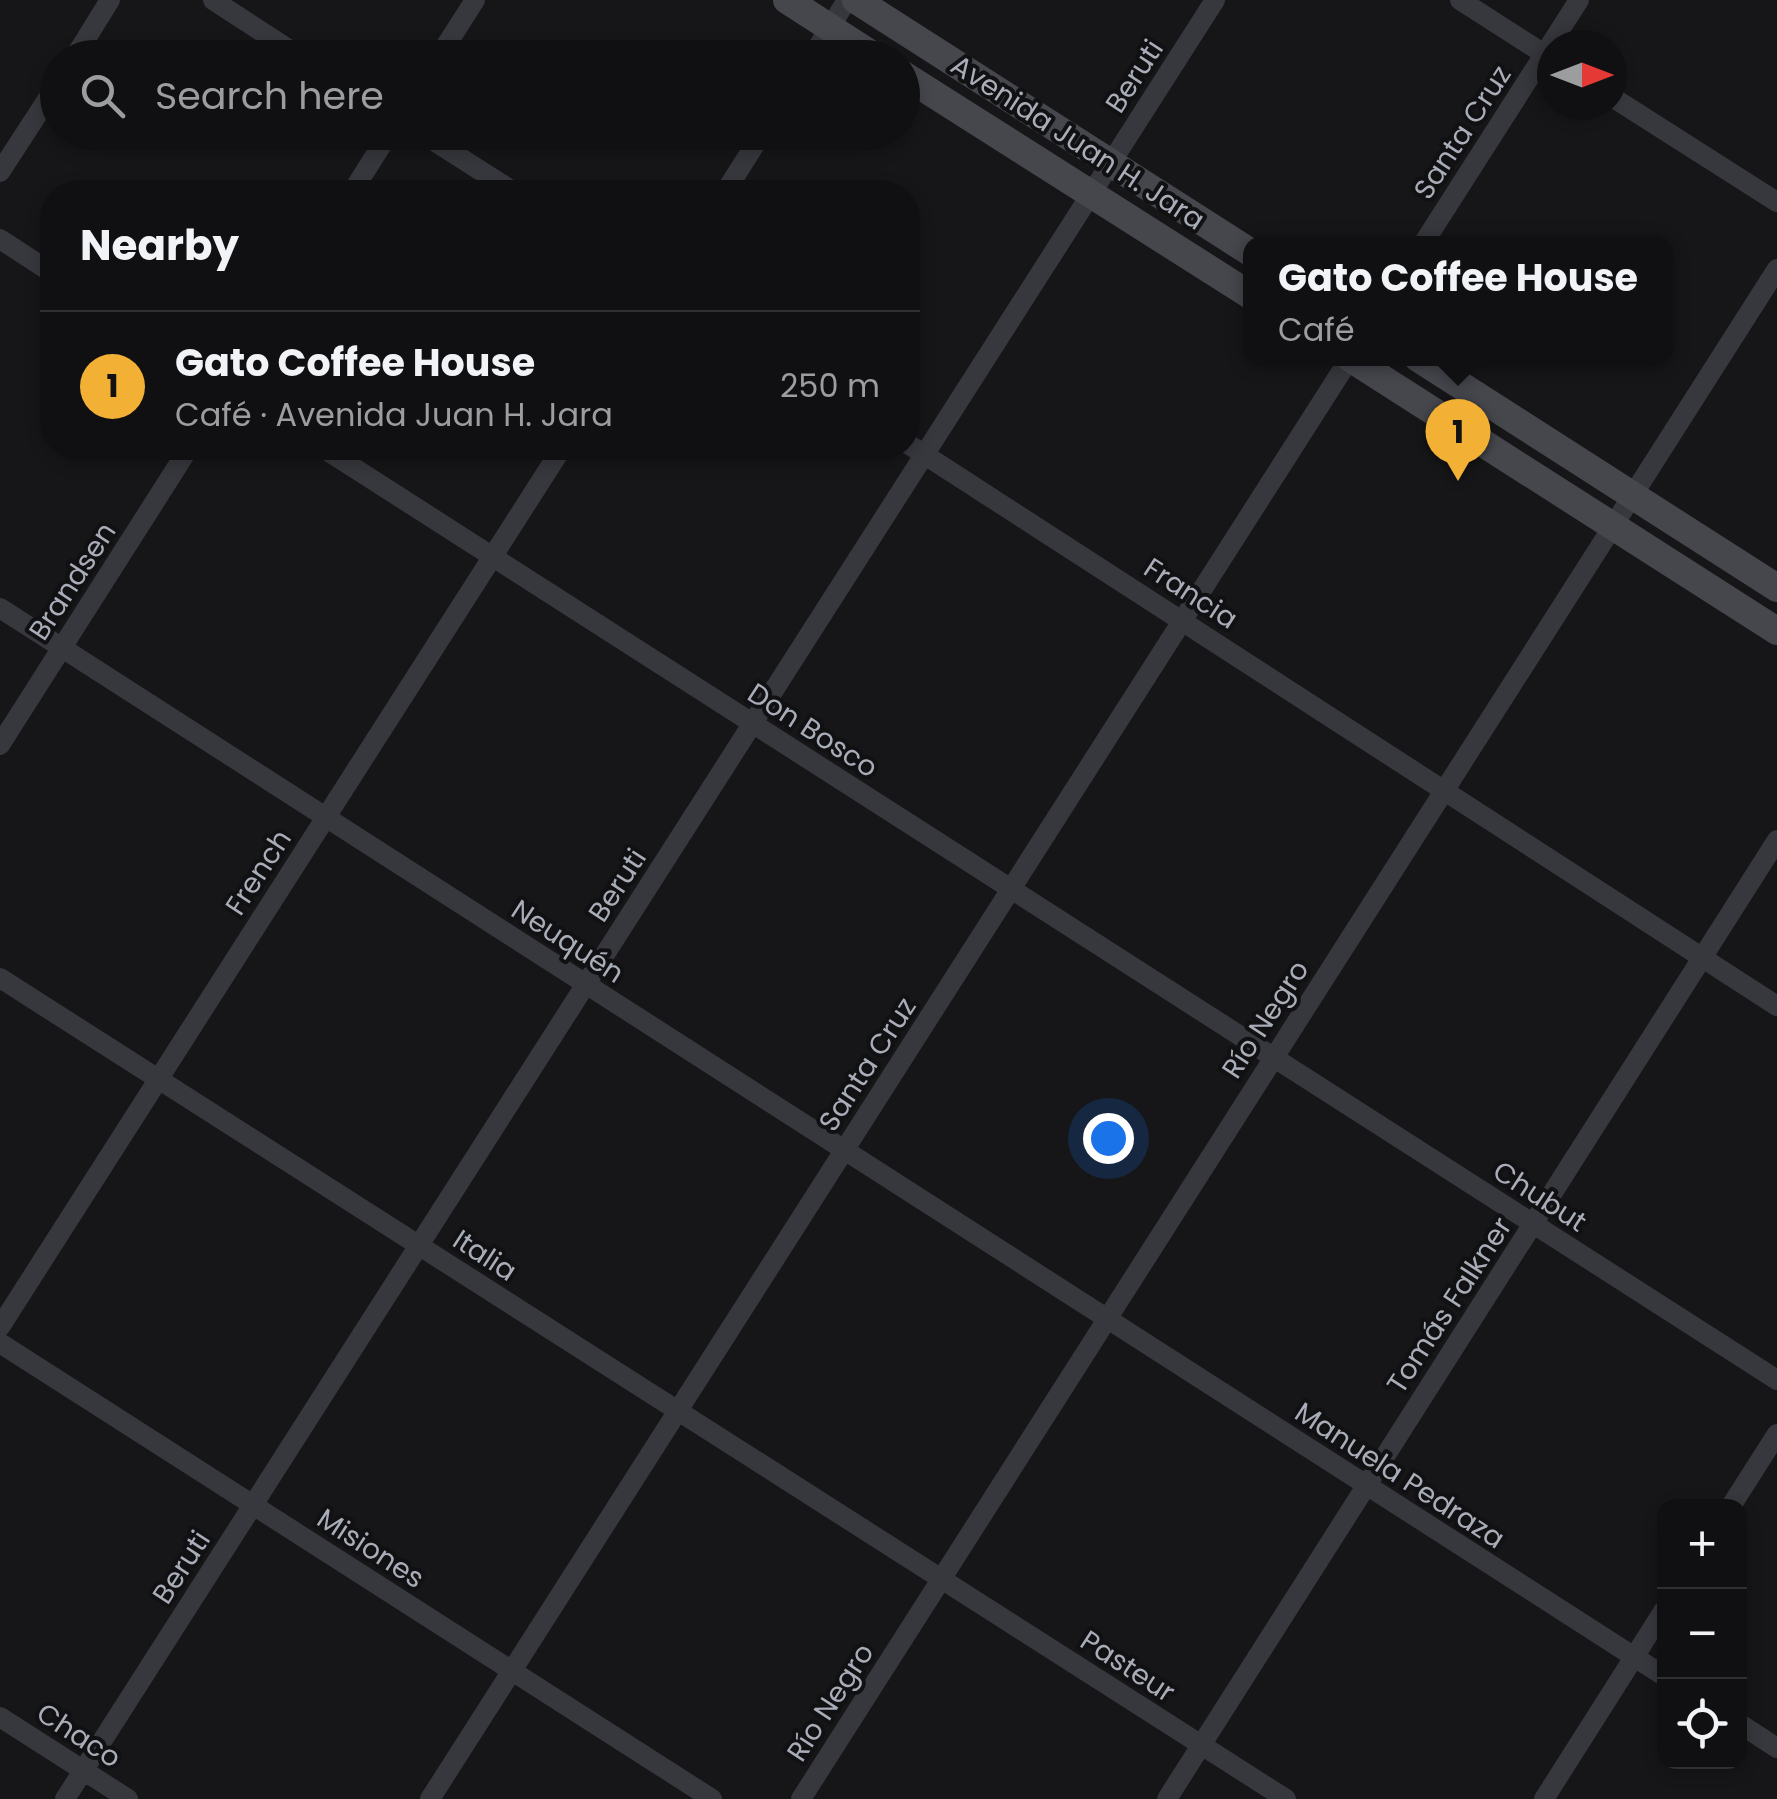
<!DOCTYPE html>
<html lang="en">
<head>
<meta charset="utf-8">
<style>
  :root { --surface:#101012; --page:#1e1e20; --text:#f1f3f6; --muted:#9c9d9f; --line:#303032; --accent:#f2b134 }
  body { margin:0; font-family:Poppins,sans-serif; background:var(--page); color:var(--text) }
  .controls { position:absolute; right:30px; bottom:30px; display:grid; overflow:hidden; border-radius:20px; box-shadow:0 5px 15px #0003 }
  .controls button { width:90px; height:90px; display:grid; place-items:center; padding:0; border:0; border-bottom:2px solid var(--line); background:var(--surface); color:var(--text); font:50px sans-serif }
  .compass { position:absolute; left:1537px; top:30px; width:90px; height:90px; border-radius:50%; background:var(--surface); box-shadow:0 5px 15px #0003; rotate:90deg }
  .you { position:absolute; left:1108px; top:1138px; width:35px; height:35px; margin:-25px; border:8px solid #fff; border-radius:50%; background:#1a73e8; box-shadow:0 0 0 15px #1a73e833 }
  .badge { display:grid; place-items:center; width:65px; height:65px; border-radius:50%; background:var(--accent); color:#111; font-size:32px; font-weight:700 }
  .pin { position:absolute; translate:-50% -82px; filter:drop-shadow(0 2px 5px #0008) }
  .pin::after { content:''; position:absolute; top:52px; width:35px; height:30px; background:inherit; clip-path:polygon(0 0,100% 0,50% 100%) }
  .popup { position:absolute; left:1243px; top:236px; width:430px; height:130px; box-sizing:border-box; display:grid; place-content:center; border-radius:20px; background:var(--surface); filter:drop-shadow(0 2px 8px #0005); font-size:32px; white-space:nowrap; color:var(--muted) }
  .popup b { font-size:38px; color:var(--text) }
  .popup::after { content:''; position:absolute; left:50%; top:100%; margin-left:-20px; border:20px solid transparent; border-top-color:var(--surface) }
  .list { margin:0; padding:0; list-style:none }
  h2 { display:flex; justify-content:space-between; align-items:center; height:130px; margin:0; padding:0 40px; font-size:42px }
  h2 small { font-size:32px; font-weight:400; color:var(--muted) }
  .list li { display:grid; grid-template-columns:65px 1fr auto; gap:30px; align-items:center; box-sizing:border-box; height:150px; padding:0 40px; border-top:2px solid var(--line) }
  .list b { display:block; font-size:38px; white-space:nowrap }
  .list p { margin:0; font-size:32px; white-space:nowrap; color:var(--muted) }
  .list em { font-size:32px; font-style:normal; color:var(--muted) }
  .icon { flex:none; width:55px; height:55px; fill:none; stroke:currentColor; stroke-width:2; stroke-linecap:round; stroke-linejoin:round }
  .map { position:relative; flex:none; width:1777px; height:1799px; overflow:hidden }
  .search { position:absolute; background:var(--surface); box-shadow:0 5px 15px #0003; left:40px; top:40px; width:880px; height:110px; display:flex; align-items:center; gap:25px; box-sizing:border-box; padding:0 35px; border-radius:55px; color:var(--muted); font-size:38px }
  .panel { position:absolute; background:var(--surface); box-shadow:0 5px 15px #0003; left:40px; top:180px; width:880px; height:280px; border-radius:40px }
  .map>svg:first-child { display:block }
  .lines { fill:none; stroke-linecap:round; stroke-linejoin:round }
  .minor { stroke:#37383d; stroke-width:20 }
  .secondary { stroke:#45474d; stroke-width:28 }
  .labels { text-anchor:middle; stroke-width:8; stroke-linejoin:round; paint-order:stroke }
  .street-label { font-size:28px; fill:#a8adb8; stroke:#111113 }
</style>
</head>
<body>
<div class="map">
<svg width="1777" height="1799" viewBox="0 0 1777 1799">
  <rect width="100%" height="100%" fill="#161618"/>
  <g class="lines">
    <path class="minor" d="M213 0 302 58
      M1460 0 1552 59
      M74 58 110 0
      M438 58 475 0
      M811 58 847 0
      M1612 97 1777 202
      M420 132 514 192
      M0 172 58 83
      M352 192 390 132
      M725 192 763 132
      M0 239 52 273
      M1423 244 1579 0
      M908 444 1777 1006
      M323 448 1777 1380
      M0 608 1664 1676
      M0 745 189 448
      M0 978 1286 1799
      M0 1327 562 448
      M0 1343 712 1799
      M1731 1506 1777 1434
      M0 1717 128 1799
      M1740 1724 1777 1748
      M65 1799 1215 0
      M430 1799 1350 358
      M801 1799 1777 269
      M1167 1799 1777 840
      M1544 1799 1664 1610"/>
    <path class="secondary" d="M787 0 877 58
      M856 0 1250 252
      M902 74 1250 295
      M1350 358 1777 631
      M1418 358 1777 588"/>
  </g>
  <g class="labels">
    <g class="street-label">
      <text transform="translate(1134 76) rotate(-57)" y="10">Beruti</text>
      <text transform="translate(1462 132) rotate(-57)" y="10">Santa Cruz</text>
      <text transform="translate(1078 142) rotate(33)" y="10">Avenida Juan H. Jara</text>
      <text transform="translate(72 581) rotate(-57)" y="10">Brandsen</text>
      <text transform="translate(1191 593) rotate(33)" y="10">Francia</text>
      <text transform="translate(813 730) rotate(33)" y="10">Don Bosco</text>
      <text transform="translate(258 872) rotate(-57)" y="10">French</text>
      <text transform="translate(617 885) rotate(-57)" y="10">Beruti</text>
      <text transform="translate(568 941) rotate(33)" y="10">Neuquén</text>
      <text transform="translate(1265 1019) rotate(-57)" y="10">Río Negro</text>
      <text transform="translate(867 1064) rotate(-57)" y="10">Santa Cruz</text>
      <text transform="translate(1540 1196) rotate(33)" y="10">Chubut</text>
      <text transform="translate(485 1255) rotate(33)" y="10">Italia</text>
      <text transform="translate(1449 1305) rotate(-57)" y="10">Tomás Falkner</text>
      <text transform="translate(1400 1475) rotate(33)" y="10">Manuela Pedraza</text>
      <text transform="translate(371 1548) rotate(33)" y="10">Misiones</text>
      <text transform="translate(181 1567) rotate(-57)" y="10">Beruti</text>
      <text transform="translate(1128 1666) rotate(33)" y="10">Pasteur</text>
      <text transform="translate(830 1702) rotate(-57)" y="10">Río Negro</text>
      <text transform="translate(79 1735) rotate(33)" y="10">Chaco</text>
    </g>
  </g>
</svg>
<div class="controls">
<button>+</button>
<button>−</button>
<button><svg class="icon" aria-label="locate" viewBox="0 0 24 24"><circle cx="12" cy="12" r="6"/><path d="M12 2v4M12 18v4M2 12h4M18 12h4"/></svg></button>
</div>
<svg class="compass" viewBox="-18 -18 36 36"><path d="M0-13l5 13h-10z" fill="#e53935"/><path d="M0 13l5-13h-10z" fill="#9c9d9f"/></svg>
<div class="you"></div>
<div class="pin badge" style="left:1458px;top:481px">1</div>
<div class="popup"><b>Gato Coffee House</b>Café</div>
<div class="search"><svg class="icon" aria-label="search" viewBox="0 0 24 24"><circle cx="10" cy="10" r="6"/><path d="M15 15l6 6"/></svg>Search here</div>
<section class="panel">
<h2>Nearby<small></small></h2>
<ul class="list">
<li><span class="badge">1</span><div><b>Gato Coffee House</b><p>Café · Avenida Juan H. Jara</p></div><em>250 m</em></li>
</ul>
</section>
</div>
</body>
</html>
